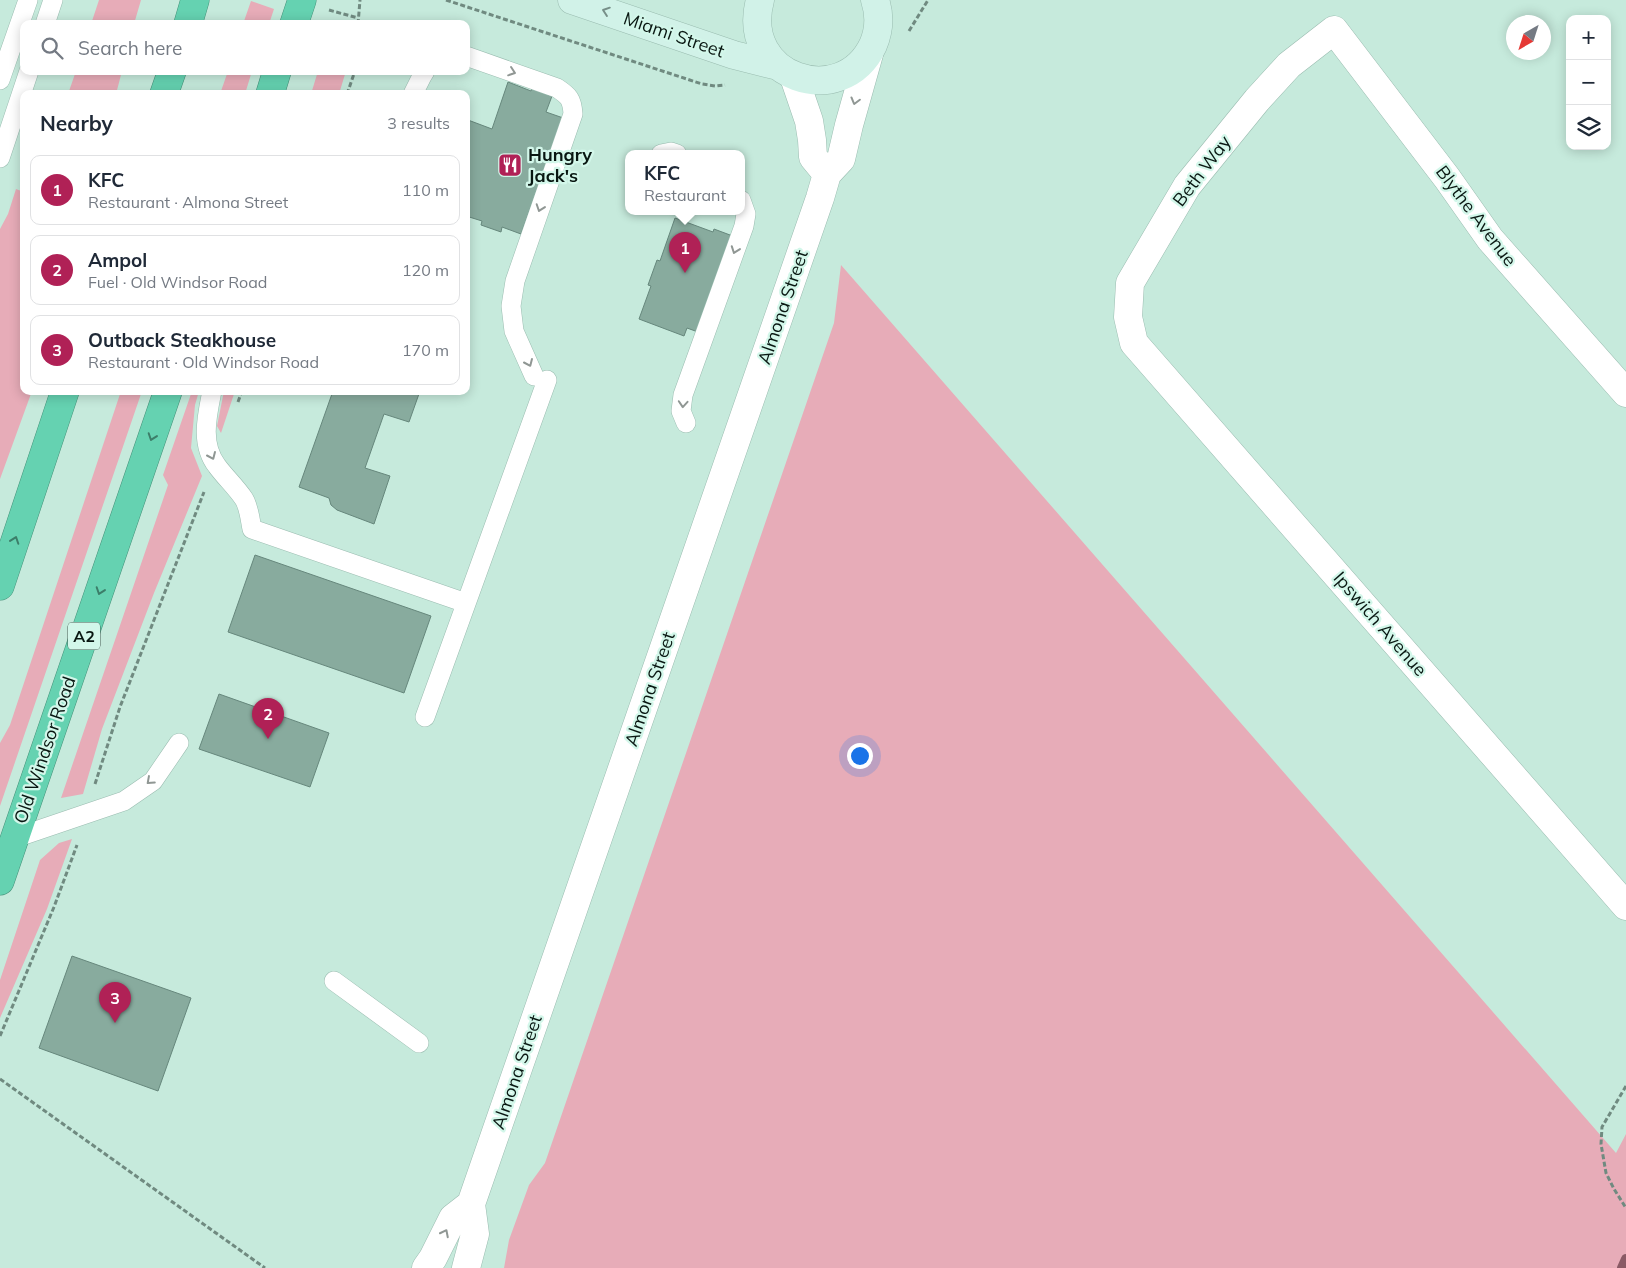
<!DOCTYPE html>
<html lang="en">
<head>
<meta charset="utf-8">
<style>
  :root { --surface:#fff; --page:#f2f2f3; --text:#1f2937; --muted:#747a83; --line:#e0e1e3; --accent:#b02156 }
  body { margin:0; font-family:Mulish,sans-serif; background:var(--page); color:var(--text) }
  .controls { position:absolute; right:15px; top:15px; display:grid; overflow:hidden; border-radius:10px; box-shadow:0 2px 12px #0003 }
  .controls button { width:45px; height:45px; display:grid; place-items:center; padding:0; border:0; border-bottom:1px solid var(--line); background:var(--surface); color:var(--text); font:25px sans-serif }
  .compass { position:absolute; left:1506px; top:15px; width:45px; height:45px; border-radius:50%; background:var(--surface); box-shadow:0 2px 12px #0003; rotate:219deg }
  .you { position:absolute; left:859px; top:755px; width:18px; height:18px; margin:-12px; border:4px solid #fff; border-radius:50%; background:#1a73e8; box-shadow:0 0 0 8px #1a73e833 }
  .badge { display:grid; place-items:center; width:32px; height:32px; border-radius:50%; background:var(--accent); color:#fff; font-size:16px; font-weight:700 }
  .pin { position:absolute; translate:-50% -41px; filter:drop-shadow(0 1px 2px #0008) }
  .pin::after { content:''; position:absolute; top:26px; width:18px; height:15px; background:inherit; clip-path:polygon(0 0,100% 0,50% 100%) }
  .popup { position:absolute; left:625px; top:150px; width:120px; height:65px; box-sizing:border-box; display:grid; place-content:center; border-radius:10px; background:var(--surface); filter:drop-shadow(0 1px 4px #0005); font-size:16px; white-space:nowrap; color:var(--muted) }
  .popup b { font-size:19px; color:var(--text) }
  .popup::after { content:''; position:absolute; left:50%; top:100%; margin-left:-10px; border:10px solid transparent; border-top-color:var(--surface) }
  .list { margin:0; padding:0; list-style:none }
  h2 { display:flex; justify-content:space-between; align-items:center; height:65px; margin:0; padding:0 20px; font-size:21px }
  h2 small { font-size:16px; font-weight:400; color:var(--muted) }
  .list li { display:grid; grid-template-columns:32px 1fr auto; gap:15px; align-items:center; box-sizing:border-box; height:70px; margin:0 10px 10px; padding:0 10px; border:1px solid var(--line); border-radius:10px }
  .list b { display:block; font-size:19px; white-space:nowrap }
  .list p { margin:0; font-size:16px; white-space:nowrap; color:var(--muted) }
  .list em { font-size:16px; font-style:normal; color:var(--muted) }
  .icon { flex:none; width:28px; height:28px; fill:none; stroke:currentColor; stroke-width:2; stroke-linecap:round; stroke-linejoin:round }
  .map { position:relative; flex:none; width:1626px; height:1268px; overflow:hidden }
  .search { position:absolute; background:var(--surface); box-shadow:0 2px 12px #0003; left:20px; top:20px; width:450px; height:55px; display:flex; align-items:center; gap:12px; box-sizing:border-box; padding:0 18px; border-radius:10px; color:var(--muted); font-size:19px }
  .panel { position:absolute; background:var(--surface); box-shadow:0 2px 12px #0003; left:20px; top:90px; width:450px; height:305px; border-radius:10px }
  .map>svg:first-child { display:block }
  .green { fill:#e7acb8 }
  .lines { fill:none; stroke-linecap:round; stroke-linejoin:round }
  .stream { stroke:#8a5a65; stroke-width:10 }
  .building { fill:#88ab9e; stroke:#66877c }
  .lane-casing { stroke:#9abcb0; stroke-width:20 }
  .street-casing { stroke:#9abcb0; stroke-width:29 }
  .secondary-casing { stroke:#9abcb0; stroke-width:29 }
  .highway-casing { stroke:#459179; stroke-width:29 }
  .path { stroke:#708a80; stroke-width:3; stroke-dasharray:5 2.5; stroke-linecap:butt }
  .lane { stroke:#fff; stroke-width:19 }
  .street { stroke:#fff; stroke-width:28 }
  .secondary { stroke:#d1f2e8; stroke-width:28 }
  .highway { stroke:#65d2b1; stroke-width:28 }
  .oneway { stroke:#778f88 }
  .oneway2 { stroke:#909794 }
  .oneway3 { stroke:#3c7e69 }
  .labels { text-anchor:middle; stroke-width:4.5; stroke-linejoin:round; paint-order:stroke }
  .shield { fill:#d3f7ea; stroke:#465a53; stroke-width:1 }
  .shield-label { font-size:16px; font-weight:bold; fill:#091712 }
  .street-label { font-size:18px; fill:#091712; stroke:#d3f7ea }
  .poi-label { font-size:18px; font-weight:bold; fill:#091712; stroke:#d3f7ea; text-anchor:start }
</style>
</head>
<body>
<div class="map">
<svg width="1626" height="1268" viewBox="0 0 1626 1268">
  <rect width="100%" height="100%" fill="#c6eadc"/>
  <path class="green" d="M99 0H141L134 24H91Z
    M251 1 274 9 269 24H243Z
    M76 71H122L116 94H68Z
    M228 71H252L245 94H220Z
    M318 71H346L339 94H311Z
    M16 189 24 192V391H32L0 479V229L8 214Z
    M841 265 1616 1153 1626 1134V1268H504L509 1240 529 1185 545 1163 834 323Z
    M121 391H142L0 806V743L10 725Z
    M192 391H199L195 405 191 448 202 476 154 593 102 729 83 794 61 798 168 485 163 475Z
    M224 391H235L221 433 217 426Z
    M72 839 47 909 0 1018V980L40 860 59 843Z"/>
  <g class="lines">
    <path class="stream" d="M1622 1268 1626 1259"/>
  </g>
  <path class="building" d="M508 82 531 91 534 83 550 89 548 95 552 96 546 112 569 120 543 173 521 234 502 227 501 232 481 225 482 221 466 216V125L468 120 492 129Z
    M675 218 713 232 714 229 738 238 698 332 687 328 684 336 639 319 651 286 648 285 657 260 660 261Z
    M333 391H420L409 422 384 414 365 468 390 476 374 524 337 510 331 505 329 498 299 487Z
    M255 555 431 616 404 693 228 632Z
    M219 694 329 733 310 787 199 749Z
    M72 956 191 998 158 1091 39 1048Z"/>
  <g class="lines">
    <g class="lane-casing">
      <path id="lane" d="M45 24 53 0
        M466 56 557 88C569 96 572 99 573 114L515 281 511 306 514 331 534 376
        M0 80 28 0
        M413 94 422 76 425 71
        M661 154 671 152 677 154
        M0 158 29 71
        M212 391C207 416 200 444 217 466 225 477 236 487 244 499 249 507 250 519 252 529L466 603
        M686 423 681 411 683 395 744 226 746 214 741 200
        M425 717 547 380
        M15 838 124 801 153 781 179 743
        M334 981 419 1043"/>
    </g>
    <g class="street-casing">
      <path id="street" d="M794 77 809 121 812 140 813 157 827 174
        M1626 393 1490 239 1447 178 1334 30 1289 65 1257 100 1187 186 1130 283 1128 317 1134 343 1626 906
        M426 1268 433 1258 453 1218 471 1204
        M466 1268 475 1234 471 1204 820 198 827 174 841 159 849 125 869 54"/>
    </g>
    <g class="secondary-casing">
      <path id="secondary" d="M572 0 734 55 778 66
        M760 0C739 78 842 111 873 45 879 31 880 15 875 0"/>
    </g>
    <g class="highway-casing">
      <path id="highway" d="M188 24 195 0
        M294 24 302 0
        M164 94 172 71
        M270 94 277 71
        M0 586 65 391
        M0 881 168 391"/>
    </g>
    <path class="path" d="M446 0 702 84 715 86 725 85
      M329 10 358 18
      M358 24 360 0
      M909 31 928 0
      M347 94 355 71
      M238 402 242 391
      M95 784 120 707 204 492
      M0 1036 54 907 77 845
      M0 1079 265 1268
      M1626 1086 1602 1127 1601 1144 1606 1173 1614 1189 1626 1208"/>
    <use href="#lane" class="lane"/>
    <use href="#street" class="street"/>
    <use href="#secondary" class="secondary"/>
    <use href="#highway" class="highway"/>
  </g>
  <defs><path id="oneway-chevron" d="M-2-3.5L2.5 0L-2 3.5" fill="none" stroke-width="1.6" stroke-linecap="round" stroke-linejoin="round" transform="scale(1.25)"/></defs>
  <use class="oneway" href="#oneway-chevron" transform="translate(606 11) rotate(-161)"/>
  <g class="oneway2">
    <use href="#oneway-chevron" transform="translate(512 72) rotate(19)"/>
    <use href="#oneway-chevron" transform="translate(855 101) rotate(105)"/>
    <use href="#oneway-chevron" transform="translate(540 208) rotate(109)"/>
    <use href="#oneway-chevron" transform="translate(735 250) rotate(110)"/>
    <use href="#oneway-chevron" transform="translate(529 363) rotate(66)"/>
    <use href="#oneway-chevron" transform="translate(683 404) rotate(94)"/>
    <use href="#oneway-chevron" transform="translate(212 456) rotate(66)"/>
    <use href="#oneway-chevron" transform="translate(150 781) rotate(138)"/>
    <use href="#oneway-chevron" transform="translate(445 1233) rotate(-63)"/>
  </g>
  <g class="oneway3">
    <use href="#oneway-chevron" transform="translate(152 437) rotate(109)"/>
    <use href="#oneway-chevron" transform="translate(15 540) rotate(-71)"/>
    <use href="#oneway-chevron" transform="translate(100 591) rotate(109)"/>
  </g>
  <defs>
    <g id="restaurant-square" transform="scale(1.25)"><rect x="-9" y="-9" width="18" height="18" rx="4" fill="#b02156" stroke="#d3f7ea"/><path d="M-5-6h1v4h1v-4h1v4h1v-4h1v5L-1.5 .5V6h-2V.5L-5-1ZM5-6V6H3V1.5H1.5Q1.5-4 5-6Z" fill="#fff"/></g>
  </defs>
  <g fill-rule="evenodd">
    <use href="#restaurant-square" x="510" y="165"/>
  </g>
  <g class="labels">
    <rect class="shield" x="68" y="622.5" width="32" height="27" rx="4"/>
    <g class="shield-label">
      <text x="84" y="642">A2</text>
    </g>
    <g class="street-label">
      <text transform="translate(674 35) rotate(19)" y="6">Miami Street</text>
      <text transform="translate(1202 171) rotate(-53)" y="6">Beth Way</text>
      <text transform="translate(1476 216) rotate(53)" y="6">Blythe Avenue</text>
      <text transform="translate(783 307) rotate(-71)" y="6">Almona Street</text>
      <text transform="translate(1380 624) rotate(49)" y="6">Ipswich Avenue</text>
      <text transform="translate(650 689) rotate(-71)" y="6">Almona Street</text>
      <text transform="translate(45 750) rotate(-71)" y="6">Old Windsor Road</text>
      <text transform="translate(517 1072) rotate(-71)" y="6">Almona Street</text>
    </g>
    <g class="poi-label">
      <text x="528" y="161">Hungry<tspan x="528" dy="21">Jack's</tspan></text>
    </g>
  </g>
</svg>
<div class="controls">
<button>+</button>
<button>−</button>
<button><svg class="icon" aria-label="layers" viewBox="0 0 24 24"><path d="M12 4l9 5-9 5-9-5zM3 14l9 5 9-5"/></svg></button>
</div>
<svg class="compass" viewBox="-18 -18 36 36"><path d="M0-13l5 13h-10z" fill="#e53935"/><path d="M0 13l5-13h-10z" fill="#747a83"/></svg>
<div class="you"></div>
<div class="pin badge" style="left:685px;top:273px">1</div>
<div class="popup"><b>KFC</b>Restaurant</div>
<div class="pin badge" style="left:268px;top:739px">2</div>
<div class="pin badge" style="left:115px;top:1023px">3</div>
<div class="search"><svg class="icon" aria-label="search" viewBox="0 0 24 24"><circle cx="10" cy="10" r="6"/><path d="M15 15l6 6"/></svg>Search here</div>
<section class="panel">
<h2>Nearby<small>3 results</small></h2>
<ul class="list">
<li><span class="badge">1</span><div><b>KFC</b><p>Restaurant · Almona Street</p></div><em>110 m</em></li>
<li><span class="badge">2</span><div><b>Ampol</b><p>Fuel · Old Windsor Road</p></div><em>120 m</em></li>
<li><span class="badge">3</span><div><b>Outback Steakhouse</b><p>Restaurant · Old Windsor Road</p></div><em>170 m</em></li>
</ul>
</section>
</div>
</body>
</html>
